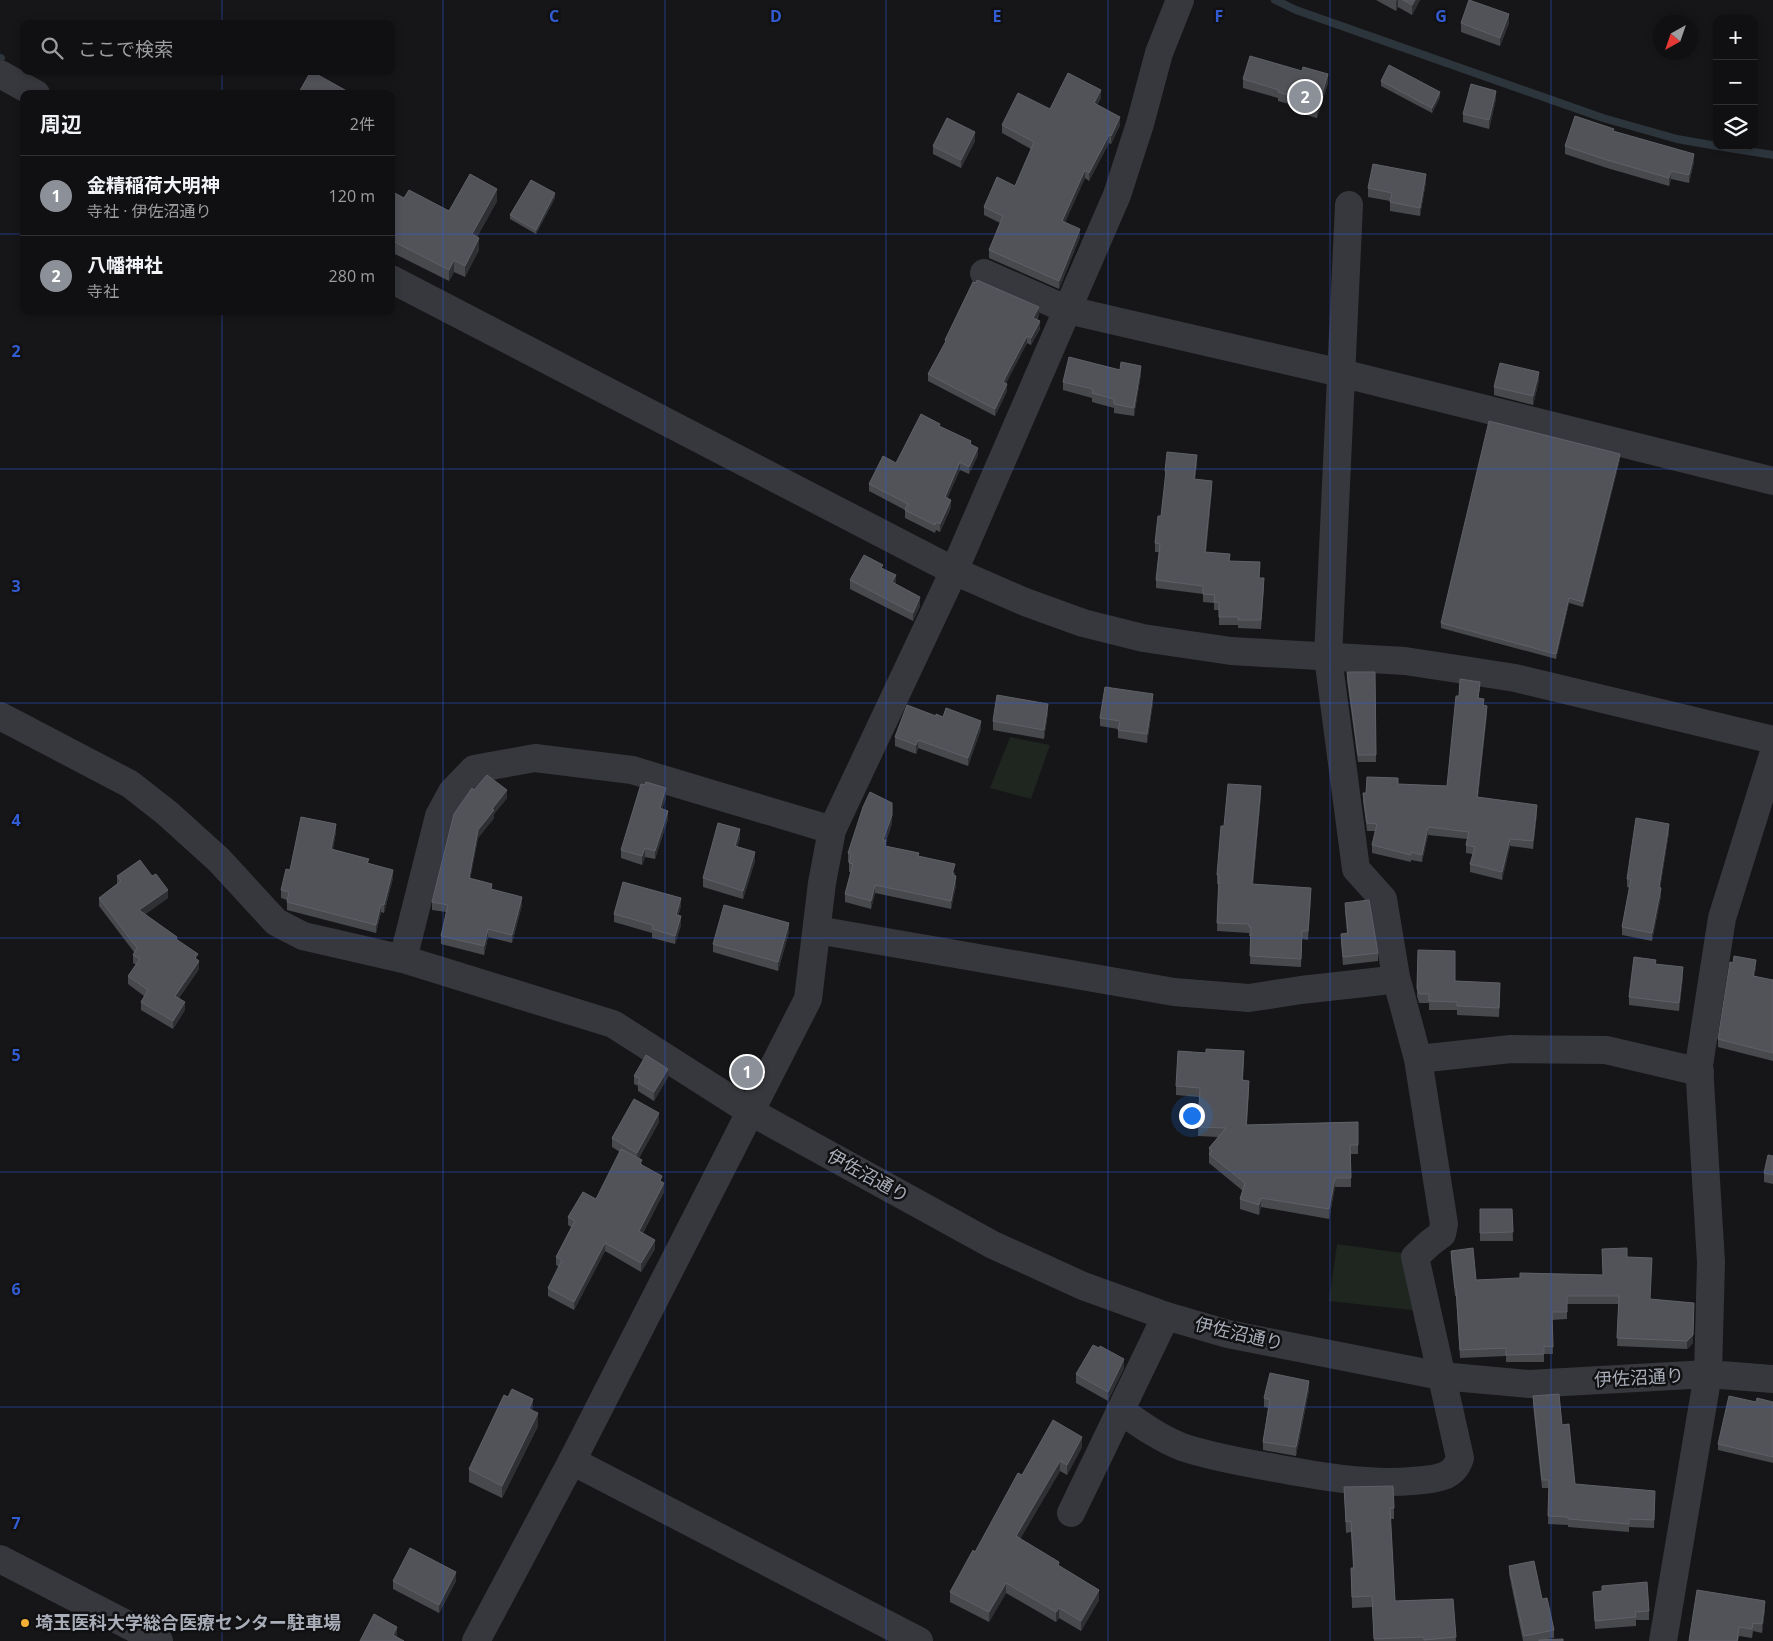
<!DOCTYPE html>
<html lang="ja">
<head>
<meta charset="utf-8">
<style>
  :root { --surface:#101012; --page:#19191b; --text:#f1f3f6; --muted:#9c9d9f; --line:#303032; --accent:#8c9099 }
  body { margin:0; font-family:"Open Sans","Noto Sans JP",sans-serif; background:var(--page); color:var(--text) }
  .controls { position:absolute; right:15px; top:15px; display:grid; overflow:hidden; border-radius:10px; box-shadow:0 2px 8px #0003 }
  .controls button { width:45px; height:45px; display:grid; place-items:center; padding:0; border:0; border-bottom:1px solid var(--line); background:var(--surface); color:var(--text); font:25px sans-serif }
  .compass { position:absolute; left:1653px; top:15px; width:45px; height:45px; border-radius:50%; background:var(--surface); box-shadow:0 2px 8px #0003; rotate:220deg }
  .you { position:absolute; left:1191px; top:1115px; width:18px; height:18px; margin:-12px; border:4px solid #fff; border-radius:50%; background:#1a73e8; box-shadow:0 0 0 8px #1a73e833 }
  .badge { display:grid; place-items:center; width:32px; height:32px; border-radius:50%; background:var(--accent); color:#fff; font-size:16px; font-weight:700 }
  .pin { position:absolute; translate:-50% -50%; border:2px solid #fff; box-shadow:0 1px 5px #0006 }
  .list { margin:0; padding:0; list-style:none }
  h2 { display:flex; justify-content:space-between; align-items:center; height:65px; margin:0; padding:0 20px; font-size:21px }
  h2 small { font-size:16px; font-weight:400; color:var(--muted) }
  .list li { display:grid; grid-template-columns:32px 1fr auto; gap:15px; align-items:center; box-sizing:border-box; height:80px; padding:0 20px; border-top:1px solid var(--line) }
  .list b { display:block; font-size:19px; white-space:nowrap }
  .list p { margin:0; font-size:16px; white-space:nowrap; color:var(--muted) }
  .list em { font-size:16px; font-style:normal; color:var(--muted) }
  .icon { flex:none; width:28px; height:28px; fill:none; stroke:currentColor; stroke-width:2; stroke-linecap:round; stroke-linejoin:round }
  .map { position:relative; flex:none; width:1773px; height:1641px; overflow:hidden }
  .search { position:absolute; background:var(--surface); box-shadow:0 2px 8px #0003; left:20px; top:20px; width:375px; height:55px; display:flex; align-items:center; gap:12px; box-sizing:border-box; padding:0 18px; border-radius:10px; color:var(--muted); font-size:19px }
  .panel { position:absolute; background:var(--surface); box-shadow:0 2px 8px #0003; left:20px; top:90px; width:375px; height:225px; border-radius:10px }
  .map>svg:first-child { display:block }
  .green { fill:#1e261f }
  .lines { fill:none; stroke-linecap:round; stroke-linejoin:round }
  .stream { stroke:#2c353c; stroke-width:8 }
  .minor { stroke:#37383d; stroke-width:28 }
  .tertiary { stroke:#37383d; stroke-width:28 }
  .wall { fill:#47494d }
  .shaded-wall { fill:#2f3033 }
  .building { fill:#525359; stroke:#5f6168 }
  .grid { fill:none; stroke:#325cd3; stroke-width:1; stroke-opacity:0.55 }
  .poi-dot { fill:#f2b134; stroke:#111113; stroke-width:2 }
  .labels { text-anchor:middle; stroke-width:5; stroke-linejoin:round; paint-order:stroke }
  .street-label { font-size:18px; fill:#a8adb8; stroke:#111113 }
  .poi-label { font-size:18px; font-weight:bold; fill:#a8adb8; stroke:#111113; text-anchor:start }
  .grid-label { font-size:16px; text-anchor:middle; font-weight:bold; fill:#325cd3; stroke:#111113; stroke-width:5; stroke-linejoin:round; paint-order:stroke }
</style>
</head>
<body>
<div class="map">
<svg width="1773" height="1641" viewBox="0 0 1773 1641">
  <rect width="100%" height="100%" fill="#161618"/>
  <path class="green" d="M1010 737 1050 745 1031 799 990 788Z
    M1337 1244 1402 1253 1409 1258 1421 1311 1329 1301Z"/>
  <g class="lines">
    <path class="stream" d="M1275 0 1296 10 1603 118 1677 139 1717 146
      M0 60 1 58
      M1717 146 1773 155"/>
    <path class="minor" d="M1349 205 1328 657 1356 869 1383 899 1396 977
      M984 273 1068 310 1341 373 1773 481
      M0 716 130 784 167 813 219 860 276 922 303 936 403 959 613 1024 751 1112
      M817 930 1174 992 1249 998 1301 990 1382 981 1396 977 1418 1059 1511 1049 1606 1050 1700 1072
      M403 959 439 816 452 792 474 769 535 758 632 770 832 830
      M1120 1410C1140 1424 1159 1438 1182 1447 1209 1456 1236 1461 1264 1466 1313 1475 1362 1485 1412 1481 1423 1480 1435 1480 1446 1475 1454 1471 1457 1466 1460 1458L1415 1257 1430 1243 1442 1234 1444 1224 1418 1059
      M572 1461 919 1641
      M1071 1513 1166 1316
      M0 1559 159 1641"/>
    <path class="tertiary" d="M0 74 36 94
      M391 279 954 571 1025 602 1083 623 1143 638 1231 651 1405 661 1464 670 1515 678 1773 740
      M751 1112 993 1245 1083 1286 1166 1316 1228 1334 1441 1376 1529 1384 1708 1374 1773 1379
      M476 1641 572 1461 808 999 822 883 832 830 954 571 1117 195 1140 124 1159 53 1180 0
      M1663 1641 1708 1374 1711 1262 1699 1065 1722 918 1773 755"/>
  </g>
  <path class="wall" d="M1376 0H1420L1412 15 1398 7 1396 11Z
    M1461 23H1509L1500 46 1461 32Z
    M1243 79 1328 83 1317 118 1293 111V105L1278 101V98L1243 88Z
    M1381 81 1440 97 1432 113 1381 86Z
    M1101 98 1097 105 1120 125 1111 144 1109 143 1089 181 1085 178 1065 222 1080 237 1059 289 989 258V250L1000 223 984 215V207L1015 186 1031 149 1002 133V125L1050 109Z
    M1496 99 1489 129 1463 122V114Z
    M1614 131 1694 162 1689 183 1671 179 1669 186 1607 168 1565 154V146Z
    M975 141 961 168 933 154V146Z
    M1426 182 1420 216 1390 211V201L1368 197V188Z
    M391 191 404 198 449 211 497 201 477 237 479 250 465 277 454 272 449 281 391 252Z
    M555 198 536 234 510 219V215Z
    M1039 314 1037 320 1040 329 1031 345 1027 343 1006 383 1007 391 995 416 928 381V374L945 343V340Z
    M1120 370 1141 374 1134 416 1114 413V408L1092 402V398L1063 390V382Z
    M1539 380 1533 405 1494 395V387Z
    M940 427 971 444 978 455 969 474 960 470 947 498 951 507 940 532 936 530 935 533 905 518V510L869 491V484L896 463Z
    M1620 459 1583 607 1569 603 1556 659 1441 628V623Z
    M1197 463 1195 479 1212 489 1206 552 1230 561 1260 578 1264 586 1261 629 1238 628V625H1219V610H1214V603L1203 602V594L1156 588V580L1159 552H1155V543L1161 516 1166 479 1165 471Z
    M883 568 896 584 920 606 913 621 850 589V580Z
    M1347 672H1375L1376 762H1358L1347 680Z
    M1480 689 1478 698 1484 705 1487 713 1478 797 1537 813 1533 849 1510 846 1502 880 1470 872V864L1473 854 1466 853V845L1467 839 1428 835 1422 862 1411 860V862L1372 853V845L1375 831H1367L1363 801V793H1366L1398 784 1447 786 1459 696Z
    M1153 703 1147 743 1118 738V729L1100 726V718Z
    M1048 712 1044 739 993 730V721Z
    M936 716 981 729 968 766 918 748 916 754 895 746V737Z
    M474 790 507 798 494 814V818L478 838 470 879 522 905 512 943 488 937 484 955 441 944V936L446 912 432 910V902Z
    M1261 795 1253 885 1311 897 1308 940 1302 939 1301 967 1250 964 1251 936H1249V933L1217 931 1219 884H1217V875L1224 826Z
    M666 797 662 809 668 819 655 859 645 857 642 865 621 858V850Z
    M892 823 886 841V846L919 857 955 873 954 876 956 885 951 909 875 893 871 909 845 902V894L851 872H849V862H848V853Z
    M336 832 333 849 369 863 393 878 384 913 381 912 376 933 287 910V900L281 898V890L290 870Z
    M1669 832 1660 888 1661 896 1652 941 1622 935V927L1630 888 1627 887V879Z
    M740 838 737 847 755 861 743 899 703 887V878Z
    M117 876 168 898 145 914 177 940 198 960 199 969 179 998 185 1010 173 1029 141 1010V1002L144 996 128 984V976L136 965 133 963V955L134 952 99 906V898L117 884Z
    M1345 903 1378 953V961L1343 965 1341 942V934L1347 933 1345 911Z
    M681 906 678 916 681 925 675 944 652 938V933L614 922V914Z
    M789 932 778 971 713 952V944Z
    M1418 950 1455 981 1500 992 1499 1017 1457 1015V1010H1429V1003H1419L1417 996Z
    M1756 968 1754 976 1773 980V1061L1718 1047V1039Z
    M1683 976 1679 1011 1629 1005V997Z
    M1206 1053 1244 1061 1243 1080 1249 1090 1247 1125 1358 1122V1154H1351V1187H1335L1329 1219 1261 1207 1259 1215 1240 1209V1199L1243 1191 1209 1163V1148L1218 1137 1198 1136 1199 1097 1176 1095V1086Z
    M634 1076 668 1077 654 1101 638 1091V1086L634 1084Z
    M659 1122 639 1158 642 1165 662 1182 664 1192 643 1233 655 1249 641 1272 605 1251 574 1310 548 1296V1288L559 1267 556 1265V1257L571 1227 568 1225V1217L596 1199 620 1152 612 1147V1138Z
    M1773 1156V1184L1764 1182V1173Z
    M1480 1209H1512L1513 1241H1480Z
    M1451 1251 1476 1280 1603 1275 1627 1257 1650 1299 1693 1343 1687 1349 1617 1346 1619 1304H1567V1319L1552 1320 1553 1354H1544V1362H1506V1356L1460 1358 1456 1296H1455L1451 1259Z
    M1099 1348 1124 1368 1108 1401 1076 1383V1374Z
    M1309 1390 1296 1456 1263 1450V1442L1268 1408 1264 1407V1398Z
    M1533 1396 1562 1425 1575 1484 1655 1499 1654 1528 1629 1527V1532L1568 1527V1525L1548 1524 1549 1488H1542L1533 1404Z
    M1756 1402H1773V1463L1718 1450V1444Z
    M533 1411 538 1426 502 1498 469 1482V1469Z
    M1082 1447 1067 1475 1060 1471 1020 1539 1059 1566 1099 1600 1081 1631 1059 1618 1056 1622 1006 1593 989 1622 950 1602V1592L1022 1475Z
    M1344 1487 1394 1508V1519H1390L1395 1601 1453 1599 1456 1641H1374L1372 1607 1352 1608 1351 1568H1353L1351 1532 1346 1533Z
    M1509 1566 1542 1599 1554 1630V1638L1547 1639 1563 1641H1523L1509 1574Z
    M393 1581H456L439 1613 393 1589Z
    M1602 1586 1649 1611V1620H1636V1626L1595 1629 1593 1592 1602 1591Z
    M1765 1609 1762 1633 1753 1631 1752 1638 1739 1636 1738 1641H1689Z"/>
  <path class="shaded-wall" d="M1397 0H1398V7L1396 11V2Z
    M1415 0H1420L1412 15V5Z
    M1509 14V23L1500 46V38Z
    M1328 74V83L1317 118V110Z
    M1101 90V98L1094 111V103Z
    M1496 91V99L1489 129V120Z
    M1440 92V97L1432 113V108Z
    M1120 117V125L1111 144V136Z
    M975 132V141L961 168V160Z
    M1109 135V143L1089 181V173Z
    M1694 154V162L1689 183V175Z
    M1085 170V178L1062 229V221Z
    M1671 171V179L1669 186V178Z
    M1426 174V182L1420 216V208Z
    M497 189V201L472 246V234Z
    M555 193V198L536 234V230Z
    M1080 229V237L1059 289V281Z
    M479 238V250L465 277V266Z
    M454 260V272L449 281V270Z
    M1039 307V314L1033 326V318Z
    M1040 321V329L1031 345V338Z
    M1027 336V343L1003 389V382Z
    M1141 366V374L1134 416V408Z
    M1539 372V380L1533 405V396Z
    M1007 384V391L995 416V409Z
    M978 448V455L969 474V467Z
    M1620 454V459L1583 607V602Z
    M1197 455V463L1194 487V479Z
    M960 462V470L945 504V497Z
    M1212 481V489L1205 561V552Z
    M951 500V507L940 532V524Z
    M896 575V583L892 582Z
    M920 597V606L913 621V613Z
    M1569 598V603L1556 659V654Z
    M1153 694V703L1147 743V734Z
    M1048 704V712L1044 739V730Z
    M1487 706V713L1477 805V797Z
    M981 721V729L968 766V758Z
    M918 740V748L916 754V745Z
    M1261 786V795L1252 893V884Z
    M666 788V797L660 817V808Z
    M507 790V798L494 814V818L478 838 469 886V878L478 830 492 809Z
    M892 803V823L886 841V849L883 840Z
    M1537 805V813L1533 849V841Z
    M668 811V819L655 859V851Z
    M336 824V832L331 857V849Z
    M1669 824V832L1659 896V887Z
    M1428 827V835L1422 862V855Z
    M740 829V838L735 854V846Z
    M1510 839V846L1502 880V872Z
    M645 848V857L642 865V856Z
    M755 852V861L743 899V891Z
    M393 870V878L384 913V905Z
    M956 876V885L951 909V901Z
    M875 885V893L871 909V901Z
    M1311 888V897L1308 940V931Z
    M1661 888V896L1652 941V933Z
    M168 890V898L139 919V910Z
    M522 897V905L512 943V935Z
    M681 898V906L676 924V915Z
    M381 904V912L376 933V925Z
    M681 916V925L675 944V936Z
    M789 923V932L778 971V962Z
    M488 929V937L484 955V946Z
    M1756 960V968L1753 984V976Z
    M199 961V969L175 1004V996Z
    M1683 967V976L1679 1011V1003Z
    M185 1002V1010L173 1029V1021Z
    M668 1069V1077L654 1101V1092Z
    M659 1113V1122L637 1161V1153Z
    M1335 1178V1187L1329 1219V1209Z
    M664 1183V1192L639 1240V1231Z
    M1261 1198V1207L1259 1215V1205Z
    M655 1240V1249L641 1272V1263Z
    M605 1243V1251L574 1310V1302Z
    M1694 1303 1693 1343 1687 1349V1341Z
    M1124 1359V1368L1108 1401V1392Z
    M1309 1381V1390L1296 1456V1447Z
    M533 1399V1412L529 1409Z
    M538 1413V1426L502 1498V1486Z
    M1082 1437V1447L1067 1475V1465Z
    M1060 1461V1471L1016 1546V1536Z
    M456 1572V1581L439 1613V1605Z
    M1006 1583V1593L989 1622V1612Z
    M1099 1590V1600L1081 1631V1621Z
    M1765 1601V1609L1762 1633V1624Z
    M1059 1608V1618L1056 1622V1612Z
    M397 1627V1636L395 1641 393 1635Z"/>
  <path class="building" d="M1403 0H1415L1412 5Z
    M1469 0 1509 14 1500 38 1461 23Z
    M1250 56 1302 71 1303 67 1328 74 1317 110 1293 102 1294 97 1278 92 1279 90 1243 79Z
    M1389 65 1440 92 1432 108 1381 81Z
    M311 71 352 94H298Z
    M1068 73 1101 90 1094 103 1120 117 1111 136 1109 135 1089 173 1085 170 1062 221 1080 229 1059 281 989 250 1003 216 984 207 997 177 1015 186 1034 142 1002 125 1018 93 1050 109Z
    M1471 84 1496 91 1489 120 1463 114Z
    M1575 116 1614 129 1613 131 1694 154 1689 175 1671 171 1669 178 1607 160 1565 146Z
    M947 118 975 132 961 160 933 146Z
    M1373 164 1426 174 1420 208 1390 202 1392 193 1368 188Z
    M470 174 497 189 472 234 479 238 465 266 454 260 449 270 391 240V191L404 198 409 190 449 211Z
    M531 180 555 193 536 230 510 215Z
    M977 280 1039 307 1033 318 1040 321 1031 338 1027 336 1003 382 1007 384 995 409 928 374 946 341 945 340 973 282 976 283Z
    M1069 357 1120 370 1121 362 1141 366 1134 408 1114 404V399L1092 393 1093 389 1063 382Z
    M1500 363 1539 372 1533 396 1494 387Z
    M921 414 940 424 939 426 971 441 970 444 978 448 969 467 960 462 945 497 951 500 940 524 936 522 935 525 905 510 908 504 869 484 883 456 896 463Z
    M1489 421 1620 454 1583 602 1569 598 1556 654 1441 623Z
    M1167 452 1197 455 1194 479 1212 481 1205 552 1230 554 1229 561 1260 562 1259 578H1264L1261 620H1238V617H1219V602H1214L1215 595 1203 594V586L1156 580 1160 544 1155 543 1158 516H1161L1166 471H1165Z
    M864 555 883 565 881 568 896 575 892 582 920 597 913 613 850 580Z
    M1347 672H1375L1376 755H1358Z
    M1460 679 1480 682 1478 698 1484 699 1483 705 1487 706 1477 797 1537 805 1533 841 1510 839 1502 872 1470 864 1475 847 1466 845 1469 832 1428 827 1422 855 1411 852V855L1372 845 1377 824 1367 823 1363 793H1366L1367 777 1398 778V784L1447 786 1456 696H1459Z
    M1105 687 1153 694 1147 734 1118 730 1120 721 1100 718Z
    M997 695 1048 704 1044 730 993 721Z
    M907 705 936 716V714L943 717 946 708 981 721 968 758 918 740 916 745 895 737Z
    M487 775 507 790 492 809 494 810 478 830 469 878 492 884 491 889 522 897 512 935 488 929 484 946 441 936 448 905 432 902 454 814 472 788 474 790Z
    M646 782 666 788 660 808 668 811 655 851 645 848 642 856 621 850 641 784 645 785Z
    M1228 784 1261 786 1252 884 1311 888 1308 931H1302L1301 959 1250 956 1251 927H1249V924L1217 923 1219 876 1217 875 1221 826H1224Z
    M870 792 892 803V815L883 840H886L885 846 919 853 918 856 955 864 952 875 956 876 951 901 875 885 871 901 845 894 853 864 849 863 851 855 848 853 863 807Z
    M301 817 336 824 331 849 369 859 367 863 393 870 384 905 381 904 376 925 287 902 289 892 281 890 286 869 290 870Z
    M1636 818 1669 824 1659 887 1661 888 1652 933 1622 927 1631 879H1627Z
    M718 823 740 829 735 846 755 852 743 891 703 878Z
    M140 860 152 876 156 874 168 890 139 910 177 937 176 939 198 954 195 958 199 961 175 996 185 1002 173 1021 141 1002 148 990 128 976 140 959 133 955 137 948 99 898 121 881 117 876Z
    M623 882 681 898 676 915 681 916 675 936 652 929 653 925 614 914Z
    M1369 900 1378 953 1343 957 1341 934 1348 933 1345 903Z
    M724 905 789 923 778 962 713 944Z
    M1418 950 1455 951V981L1500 983 1499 1008 1457 1006V1002L1429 1001V994H1419L1417 988Z
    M1734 956 1756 960 1753 976 1773 980V1053L1718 1039 1730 962 1733 963Z
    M1634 957 1656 960 1655 964 1683 967 1679 1003 1629 997Z
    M1206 1049 1244 1051 1242 1080 1249 1081 1246 1125 1358 1122V1145H1350L1351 1178H1335L1329 1209 1261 1198 1259 1205 1240 1199 1245 1183 1209 1154 1212 1151 1209 1148 1226 1128 1198 1127 1200 1088 1176 1086 1178 1051 1206 1053Z
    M646 1055 668 1069 654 1092 638 1083 640 1079 634 1076Z
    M634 1099 659 1113 637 1153 612 1138Z
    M621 1149 642 1160 640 1164 662 1176 660 1181 664 1183 639 1231 655 1240 641 1263 605 1243 574 1302 548 1288 562 1260 556 1257 575 1221 568 1217 583 1192 596 1199Z
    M1768 1155 1773 1156V1175L1764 1173Z
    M1480 1209H1512L1513 1232 1480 1233Z
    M1473 1248 1476 1280 1520 1278V1273L1603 1275 1602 1249 1627 1248V1257L1652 1258 1650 1299 1694 1303 1693 1335 1687 1341 1617 1338 1619 1296H1567V1312H1552L1553 1347 1544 1346V1354L1506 1355V1348L1460 1350 1456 1288H1455L1451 1251Z
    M1093 1345 1099 1348 1100 1346 1124 1359 1108 1392 1076 1374Z
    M1270 1373 1309 1381 1296 1447 1263 1442 1270 1400 1264 1398Z
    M512 1389 533 1399 529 1409 538 1413 502 1486 469 1469 504 1395 508 1397Z
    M1559 1394 1562 1425 1569 1424 1575 1484 1655 1491 1654 1520 1629 1519V1524L1568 1519V1517L1548 1516 1549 1480H1542L1533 1396Z
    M1729 1396 1756 1402 1757 1398 1773 1402V1457L1718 1444Z
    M1053 1420 1082 1437 1067 1465 1060 1461 1016 1536 1059 1562 1058 1565 1099 1590 1081 1621 1059 1608 1056 1612 1006 1583 989 1612 950 1592 973 1550 975 1552 1018 1473 1022 1475Z
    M1393 1486 1394 1508H1390L1395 1601 1453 1599 1456 1637 1424 1640V1637L1374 1639 1372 1596 1352 1597 1351 1568H1354L1351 1521 1346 1522 1344 1487Z
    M410 1548 456 1572 439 1605 393 1581Z
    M1534 1561 1542 1599 1547 1598 1554 1630 1524 1636 1509 1566Z
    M1647 1582 1649 1611 1635 1612 1636 1617 1595 1621 1593 1592 1602 1591V1586Z
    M1697 1590 1765 1601 1762 1624 1753 1623 1752 1629 1739 1627 1737 1641H1689Z
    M374 1614 397 1627 393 1635 404 1641H360Z
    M1563 1639V1641H1539V1640Z"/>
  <path class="grid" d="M222 0V24M443 0V1641M665 0V1641M886 0V1641M1108 0V1641M1330 0V1641M1551 0V1641M222 71V94M0 234H24M391 234H1773M222 311V1641M0 469H1773M0 703H1773M0 938H1773M0 1172H1773M0 1407H1773"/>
  <circle class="poi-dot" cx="25" cy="1623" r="5"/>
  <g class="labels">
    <g class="street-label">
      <text transform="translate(868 1176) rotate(29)" y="6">伊佐沼通り</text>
      <text transform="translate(1239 1334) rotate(13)" y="6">伊佐沼通り</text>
      <text transform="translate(1639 1378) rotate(-3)" y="6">伊佐沼通り</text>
    </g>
    <g class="poi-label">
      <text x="35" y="1629">埼玉医科大学総合医療センター駐車場</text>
    </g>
  </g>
  <g class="grid-label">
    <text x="554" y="22">C</text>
    <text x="776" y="22">D</text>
    <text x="997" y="22">E</text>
    <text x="1219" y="22">F</text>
    <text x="1441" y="22">G</text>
    <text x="16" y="357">2</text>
    <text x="16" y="592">3</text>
    <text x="16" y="826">4</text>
    <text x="16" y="1061">5</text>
    <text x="16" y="1295">6</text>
    <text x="16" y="1529">7</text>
  </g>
</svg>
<div class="controls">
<button>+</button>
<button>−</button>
<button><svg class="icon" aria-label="layers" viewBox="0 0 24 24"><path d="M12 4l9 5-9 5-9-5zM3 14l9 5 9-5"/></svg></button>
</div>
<svg class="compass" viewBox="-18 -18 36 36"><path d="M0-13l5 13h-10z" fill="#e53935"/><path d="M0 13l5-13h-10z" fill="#9c9d9f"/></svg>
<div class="you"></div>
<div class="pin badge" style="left:747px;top:1072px">1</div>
<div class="pin badge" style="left:1305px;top:97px">2</div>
<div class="search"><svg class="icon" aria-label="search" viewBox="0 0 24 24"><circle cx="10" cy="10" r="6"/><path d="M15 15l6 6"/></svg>ここで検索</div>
<section class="panel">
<h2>周辺<small>2件</small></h2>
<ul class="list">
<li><span class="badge">1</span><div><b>金精稲荷大明神</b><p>寺社 · 伊佐沼通り</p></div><em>120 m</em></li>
<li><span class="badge">2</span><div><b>八幡神社</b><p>寺社</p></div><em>280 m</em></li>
</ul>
</section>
</div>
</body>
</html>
